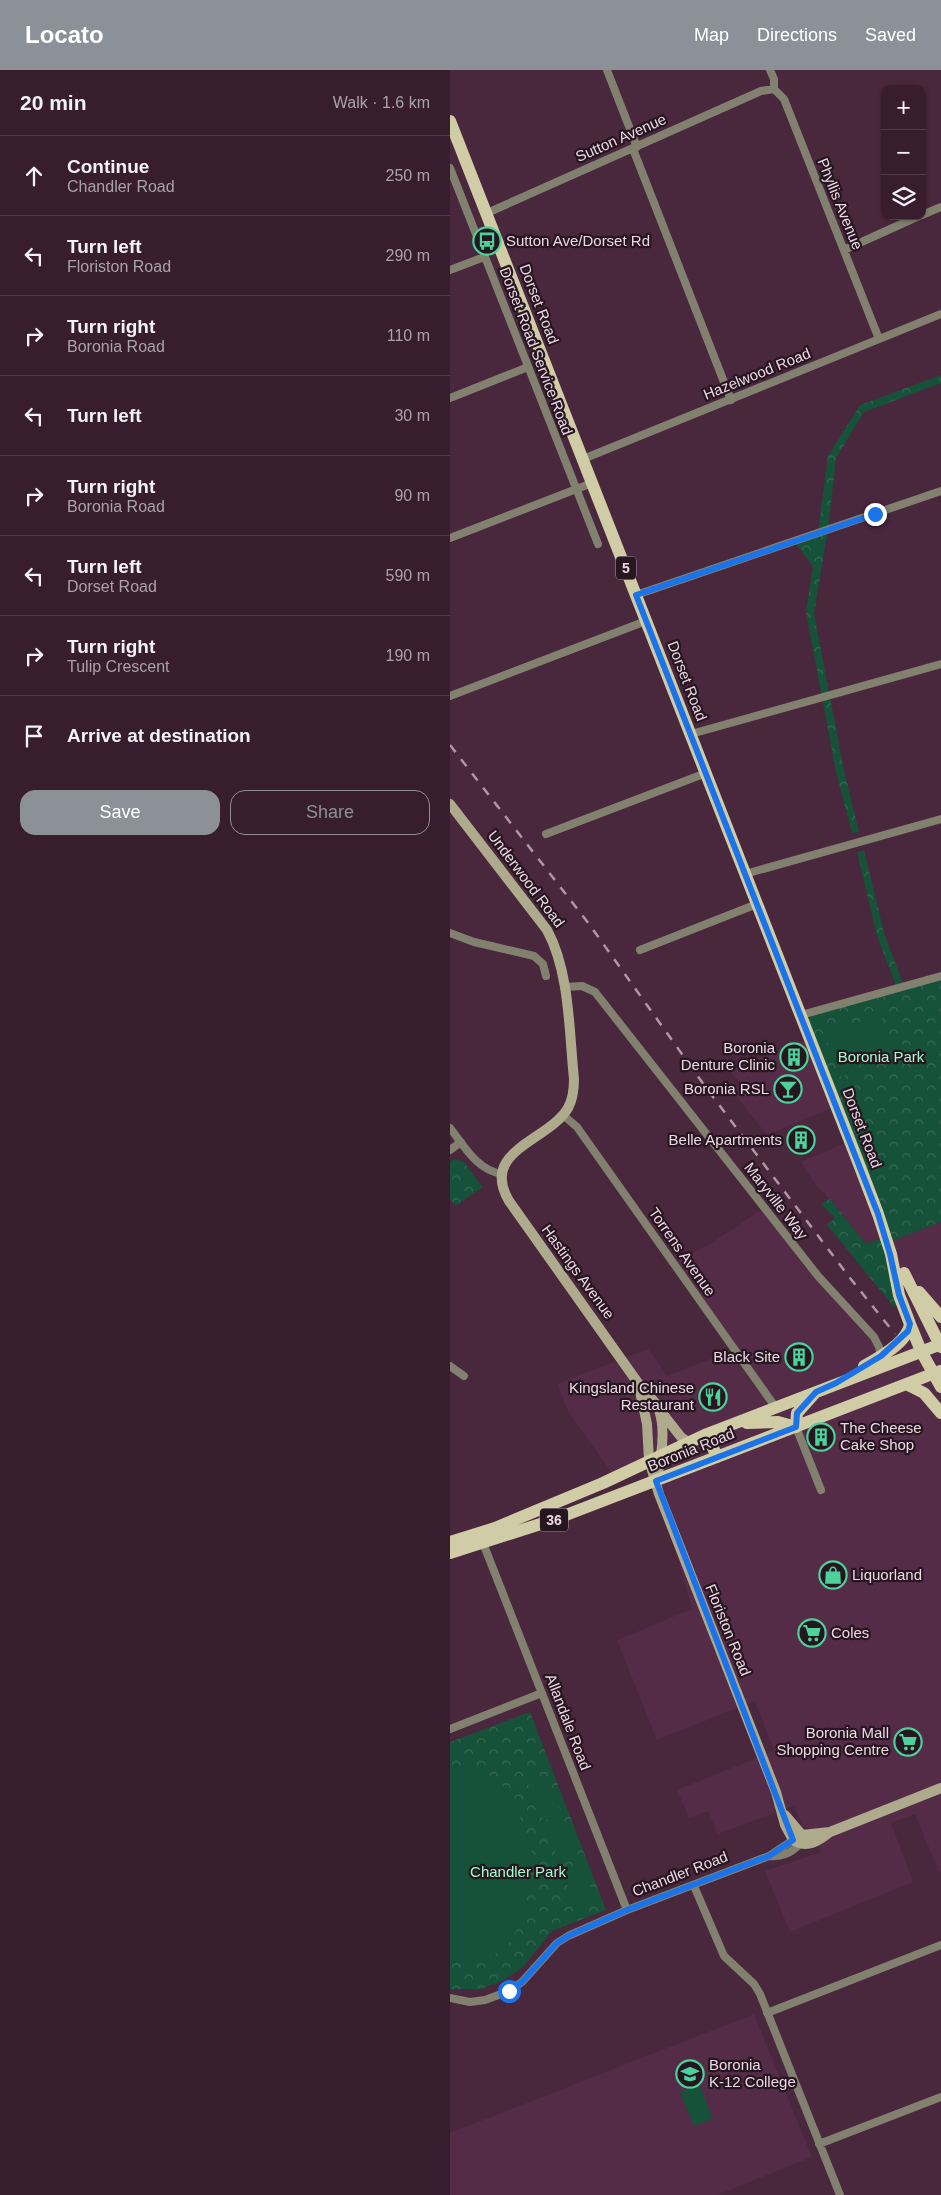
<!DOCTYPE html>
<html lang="en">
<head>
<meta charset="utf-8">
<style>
  :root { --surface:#371d2e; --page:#3e2636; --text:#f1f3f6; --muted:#aaa2aa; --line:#513b4a; --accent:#8c9099 }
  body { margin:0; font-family:Arial,sans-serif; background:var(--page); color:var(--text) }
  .controls { position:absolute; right:15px; top:15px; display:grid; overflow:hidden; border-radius:10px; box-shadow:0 1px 4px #0004 }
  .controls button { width:45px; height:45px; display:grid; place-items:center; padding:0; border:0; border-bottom:1px solid var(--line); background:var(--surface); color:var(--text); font:25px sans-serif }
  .stop { position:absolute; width:15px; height:15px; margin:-11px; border:4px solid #1a73e8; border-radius:50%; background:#fff }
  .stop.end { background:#1a73e8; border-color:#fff; box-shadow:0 1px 5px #0008 }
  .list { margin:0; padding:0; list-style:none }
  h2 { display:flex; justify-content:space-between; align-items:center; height:65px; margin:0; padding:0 20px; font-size:21px }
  h2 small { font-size:16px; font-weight:400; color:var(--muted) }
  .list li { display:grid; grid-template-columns:32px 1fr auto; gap:15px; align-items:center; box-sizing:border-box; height:80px; padding:0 20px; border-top:1px solid var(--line) }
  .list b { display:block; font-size:19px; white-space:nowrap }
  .list p { margin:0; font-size:16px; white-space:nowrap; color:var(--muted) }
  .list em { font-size:16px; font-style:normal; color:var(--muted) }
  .actions { display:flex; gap:10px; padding:15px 20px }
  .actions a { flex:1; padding:11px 0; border:1px solid var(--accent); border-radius:15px; text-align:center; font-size:18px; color:var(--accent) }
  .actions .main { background:var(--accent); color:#fff }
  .icon { flex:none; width:28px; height:28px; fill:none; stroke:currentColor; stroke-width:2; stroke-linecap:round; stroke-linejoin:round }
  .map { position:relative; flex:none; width:491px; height:2125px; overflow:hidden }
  header { display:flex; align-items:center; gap:30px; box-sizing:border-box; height:70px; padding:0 25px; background:var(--accent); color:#fff }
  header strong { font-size:24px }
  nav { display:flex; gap:28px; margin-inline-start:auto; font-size:18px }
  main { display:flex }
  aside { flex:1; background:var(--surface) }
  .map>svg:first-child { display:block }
  .built { fill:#552c47 }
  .park { fill:url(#park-crowns) }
  .pitch { fill:#165139 }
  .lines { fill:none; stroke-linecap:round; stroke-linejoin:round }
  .street { stroke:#82806e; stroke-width:8 }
  .secondary { stroke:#aeab8d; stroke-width:10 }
  .primary { stroke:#d0cca5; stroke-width:12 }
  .rail { stroke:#b095a6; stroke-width:2.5; stroke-dasharray:9 9; stroke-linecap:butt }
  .route { stroke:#1a73e8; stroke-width:6 }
  .labels { text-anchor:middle; stroke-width:4.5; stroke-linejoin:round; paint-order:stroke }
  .shield { fill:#261620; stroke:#b29daa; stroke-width:1 }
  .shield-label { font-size:14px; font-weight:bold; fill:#eed7e5 }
  .street-label { font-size:15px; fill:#eed7e5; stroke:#261620 }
  .poi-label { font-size:15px; fill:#eed7e5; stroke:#261620; text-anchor:end }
  .park-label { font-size:15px; fill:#a5f9cf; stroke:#261620 }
</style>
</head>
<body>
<header>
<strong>Locato</strong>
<nav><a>Map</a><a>Directions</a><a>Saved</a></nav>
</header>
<main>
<aside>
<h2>20 min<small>Walk · 1.6 km</small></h2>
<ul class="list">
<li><svg class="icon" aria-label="ahead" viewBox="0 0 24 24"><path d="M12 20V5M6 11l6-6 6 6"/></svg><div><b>Continue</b><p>Chandler Road</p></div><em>250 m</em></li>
<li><svg class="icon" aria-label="left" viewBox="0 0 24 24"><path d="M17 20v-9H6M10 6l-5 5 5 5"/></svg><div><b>Turn left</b><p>Floriston Road</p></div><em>290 m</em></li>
<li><svg class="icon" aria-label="right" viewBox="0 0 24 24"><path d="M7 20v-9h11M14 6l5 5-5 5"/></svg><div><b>Turn right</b><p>Boronia Road</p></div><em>110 m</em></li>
<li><svg class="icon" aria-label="left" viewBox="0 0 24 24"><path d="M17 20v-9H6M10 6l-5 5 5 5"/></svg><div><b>Turn left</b></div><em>30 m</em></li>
<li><svg class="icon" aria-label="right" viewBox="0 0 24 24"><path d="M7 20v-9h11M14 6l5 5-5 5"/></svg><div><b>Turn right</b><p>Boronia Road</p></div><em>90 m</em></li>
<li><svg class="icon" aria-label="left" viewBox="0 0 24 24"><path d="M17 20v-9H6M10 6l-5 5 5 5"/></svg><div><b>Turn left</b><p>Dorset Road</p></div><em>590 m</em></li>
<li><svg class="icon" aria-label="right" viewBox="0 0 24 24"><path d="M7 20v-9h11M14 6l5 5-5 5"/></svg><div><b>Turn right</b><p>Tulip Crescent</p></div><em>190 m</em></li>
<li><svg class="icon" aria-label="arrive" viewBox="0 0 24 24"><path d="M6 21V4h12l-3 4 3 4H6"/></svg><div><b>Arrive at destination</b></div></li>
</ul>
<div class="actions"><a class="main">Save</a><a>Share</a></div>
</aside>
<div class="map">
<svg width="491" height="2125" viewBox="0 0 491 2125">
  <defs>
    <pattern id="park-crowns" width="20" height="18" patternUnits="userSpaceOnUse" patternTransform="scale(1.25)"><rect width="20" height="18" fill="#165139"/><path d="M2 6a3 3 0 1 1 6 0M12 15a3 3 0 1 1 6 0" fill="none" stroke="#386956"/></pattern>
  </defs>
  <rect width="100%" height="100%" fill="#49273d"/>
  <path class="built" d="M360 968 386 1036 317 1065 281 1019 291 1014 280 1001Z
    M400 1071 435 1167 416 1174 382 1131 367 1117 351 1092Z
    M314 1138 431 1281 458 1261 437 1173 491 1152V1801L489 1802 465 1744 441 1753 463 1812 340 1862 315 1801 371 1782 361 1759 352 1756 345 1735 268 1764 258 1741 239 1748 227 1720 324 1681 305 1631 207 1670 167 1570 242 1539 206 1411 199 1390 165 1408 118 1341 107 1314 198 1279 217 1306 284 1280 223 1194 268 1169Z
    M304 1944 362 2087 267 2125H0V2063Z"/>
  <path class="park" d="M491 305V313L414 342 386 388 378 460 364 543 394 701 409 762 402 763 386 702 356 542 363 497 344 471 368 463 378 386 410 335Z
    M414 780 434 863 454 916 491 906V1152L437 1173 452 1233 444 1237 377 1155 385 1148 371 1134 380 1129 416 1174 435 1167 351 945 447 918 427 866 407 782Z
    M4 1089 13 1091 33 1117 5 1136 0 1128V1092Z
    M80 1642 156 1840 102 1861 73 1897 54 1910 31 1919H0V1672Z"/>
  <path class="pitch" d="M430 944 446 985 420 995 419 991 409 995 410 999 391 1007 375 966Z
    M0 1697C15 1699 31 1700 44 1708 59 1718 76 1758 80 1775 85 1798 73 1867 52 1880 35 1890 19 1891 0 1891Z
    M97 1707 112 1744 93 1751 78 1714Z
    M114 1750 129 1787 110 1794 95 1757Z
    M131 1794 146 1831 127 1839 112 1802Z
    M249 2014 263 2049 244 2056 230 2022Z"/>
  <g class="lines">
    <path class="street" d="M157 0 187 77
      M320 0 324 9V19
      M183 79 281 330
      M0 98 148 474
      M37 143 311 21 324 19 334 29 429 269
      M472 145 491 137
      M394 180 469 146
      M0 200 34 187
      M0 328 78 297
      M133 389 491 244
      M0 468 142 413
      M186 525 491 421
      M0 626 196 551
      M241 664 491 594
      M96 764 256 703
      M295 804 491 749
      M0 863 24 872 84 886 93 894 96 906
      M190 880 307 834
      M114 917 132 916 145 922 368 1206 424 1267 429 1277 431 1286
      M351 945 491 906
      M113 1045 127 1057 326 1338
      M0 1058C15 1077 27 1100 52 1104
      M0 1080 11 1072
      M0 1296 14 1306
      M346 1357 371 1420
      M33 1473 177 1840
      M0 1659 92 1623
      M319 1786C332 1787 340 1784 350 1774
      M244 1816 274 1886 304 1914 310 1924 390 2125
      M0 1928 20 1932 35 1930 59 1921 72 1912 107 1873 118 1866 177 1840 319 1786 343 1770
      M317 1943 491 1875
      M369 2074 491 2027"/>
    <path class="secondary" d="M0 734 97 860C120 902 119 962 124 1009 124 1019 123 1029 118 1038 99 1071 29 1080 59 1131L188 1313C194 1320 201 1327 206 1334 218 1354 211 1390 206 1411
      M189 1317 197 1354 199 1390 209 1424 326 1722 335 1755 343 1770C357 1779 369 1771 380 1762
      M209 1339 231 1367 239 1373
      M335 1745 352 1765
      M352 1765 380 1762 491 1718"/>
    <path class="primary" d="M0 51 407 1089 428 1144 441 1184 449 1225 460 1254 471 1281 491 1317
      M454 1203 491 1277
      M469 1222 491 1247
      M414 1296C429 1288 458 1272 460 1254
      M456 1314 474 1323 491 1343
      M297 1353 328 1352 346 1357
      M346 1357 347 1343 364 1324
      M257 1364 267 1387
      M0 1472 45 1458 153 1413 257 1364 491 1274
      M0 1483 103 1450 490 1301"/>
    <path class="rail" d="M0 675 139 854 257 1019 400 1208 445 1264"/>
  </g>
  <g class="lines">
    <path class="route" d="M59 1921 72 1912 107 1873 118 1866 177 1840 319 1786 343 1770 206 1411 346 1357 347 1343 366 1322 386 1313 431 1286 458 1261 460 1254 449 1225 440 1184 428 1144 186 525 425 444"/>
  </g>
  <defs>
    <g id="bus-ring" transform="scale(1.4375)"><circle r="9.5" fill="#261620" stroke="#4cd39b" stroke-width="1.5"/><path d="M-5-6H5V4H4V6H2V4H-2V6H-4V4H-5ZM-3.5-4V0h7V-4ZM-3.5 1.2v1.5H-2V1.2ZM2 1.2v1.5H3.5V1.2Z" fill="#4cd39b"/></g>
    <g id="building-ring" transform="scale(1.4375)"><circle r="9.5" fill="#261620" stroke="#4cd39b" stroke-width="1.5"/><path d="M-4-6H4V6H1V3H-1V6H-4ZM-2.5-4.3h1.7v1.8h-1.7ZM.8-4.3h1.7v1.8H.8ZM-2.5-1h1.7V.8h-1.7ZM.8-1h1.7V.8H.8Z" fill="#4cd39b"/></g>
    <g id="bar-ring" transform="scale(1.4375)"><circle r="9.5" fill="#261620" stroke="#4cd39b" stroke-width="1.5"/><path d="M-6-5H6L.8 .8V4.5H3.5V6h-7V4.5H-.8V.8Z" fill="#4cd39b"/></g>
    <g id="restaurant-ring" transform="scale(1.4375)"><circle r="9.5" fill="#261620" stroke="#4cd39b" stroke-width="1.5"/><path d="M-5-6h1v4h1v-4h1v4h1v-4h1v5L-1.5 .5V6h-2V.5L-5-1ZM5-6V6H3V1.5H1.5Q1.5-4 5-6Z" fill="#4cd39b"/></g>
    <g id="shop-ring" transform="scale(1.4375)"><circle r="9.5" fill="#261620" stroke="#4cd39b" stroke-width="1.5"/><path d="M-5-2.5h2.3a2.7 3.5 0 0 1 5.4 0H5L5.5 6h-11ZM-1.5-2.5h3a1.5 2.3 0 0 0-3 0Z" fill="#4cd39b"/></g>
    <g id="supermarket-ring" transform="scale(1.4375)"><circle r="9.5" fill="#261620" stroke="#4cd39b" stroke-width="1.5"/><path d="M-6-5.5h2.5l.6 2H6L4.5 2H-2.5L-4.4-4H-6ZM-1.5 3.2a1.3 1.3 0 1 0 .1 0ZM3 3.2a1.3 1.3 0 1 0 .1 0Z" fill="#4cd39b"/></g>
    <g id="school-ring" transform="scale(1.4375)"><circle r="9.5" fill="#261620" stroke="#4cd39b" stroke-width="1.5"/><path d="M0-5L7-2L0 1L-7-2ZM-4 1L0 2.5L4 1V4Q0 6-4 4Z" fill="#4cd39b"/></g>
  </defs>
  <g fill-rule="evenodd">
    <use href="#bus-ring" x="37" y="171"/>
    <use href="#building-ring" x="344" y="987"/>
    <use href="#bar-ring" x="338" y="1019"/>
    <use href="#building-ring" x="351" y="1070"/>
    <use href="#building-ring" x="349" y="1287"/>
    <use href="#restaurant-ring" x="263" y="1327"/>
    <use href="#building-ring" x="371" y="1367"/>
    <use href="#shop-ring" x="383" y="1505"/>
    <use href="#supermarket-ring" x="362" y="1563"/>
    <use href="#supermarket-ring" x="458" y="1672"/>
    <use href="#school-ring" x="240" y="2004"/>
  </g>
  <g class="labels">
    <g class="shield">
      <rect x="166" y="486.5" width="20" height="23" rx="4"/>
      <rect x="90" y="1438.5" width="28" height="23" rx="4"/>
    </g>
    <g class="shield-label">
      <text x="176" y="503">5</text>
      <text x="104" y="1455">36</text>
    </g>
    <g class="street-label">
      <text transform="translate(171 68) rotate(-24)" y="5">Sutton Avenue</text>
      <text transform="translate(390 134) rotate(68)" y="5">Phyllis Avenue</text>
      <text transform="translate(89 234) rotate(69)" y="5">Dorset Road</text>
      <text transform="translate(86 281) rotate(69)" y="5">Dorset Road Service Road</text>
      <text transform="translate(307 304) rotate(-22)" y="5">Hazelwood Road</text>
      <text transform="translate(237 611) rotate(69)" y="5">Dorset Road</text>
      <text transform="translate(76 809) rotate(53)" y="5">Underwood Road</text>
      <text transform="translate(412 1058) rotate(69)" y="5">Dorset Road</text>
      <text transform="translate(326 1131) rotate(52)" y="5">Maryville Way</text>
      <text transform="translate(232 1182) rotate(55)" y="5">Torrens Avenue</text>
      <text transform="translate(128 1202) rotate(54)" y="5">Hastings Avenue</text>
      <text transform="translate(241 1380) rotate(-22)" y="5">Boronia Road</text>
      <text transform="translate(278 1560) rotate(68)" y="5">Floriston Road</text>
      <text transform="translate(118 1652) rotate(69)" y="5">Allandale Road</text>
      <text transform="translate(230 1804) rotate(-21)" y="5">Chandler Road</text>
    </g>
    <g class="poi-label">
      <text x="56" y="176" text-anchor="start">Sutton Ave/Dorset Rd</text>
      <text x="325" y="983">Boronia<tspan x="325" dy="17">Denture Clinic</tspan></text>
      <text x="319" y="1024">Boronia RSL</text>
      <text x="332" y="1075">Belle Apartments</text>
      <text x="330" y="1292">Black Site</text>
      <text x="244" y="1323">Kingsland Chinese<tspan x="244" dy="17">Restaurant</tspan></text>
      <text x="390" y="1363" text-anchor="start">The Cheese<tspan x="390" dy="17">Cake Shop</tspan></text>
      <text x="402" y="1510" text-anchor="start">Liquorland</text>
      <text x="381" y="1568" text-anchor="start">Coles</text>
      <text x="439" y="1668">Boronia Mall<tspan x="439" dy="17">Shopping Centre</tspan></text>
      <text x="259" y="2000" text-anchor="start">Boronia<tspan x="259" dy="17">K-12 College</tspan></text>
    </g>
    <g class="park-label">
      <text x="431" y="992">Boronia Park</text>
      <text x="68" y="1807">Chandler Park</text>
    </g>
  </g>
</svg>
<div class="controls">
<button>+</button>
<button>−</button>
<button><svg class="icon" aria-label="layers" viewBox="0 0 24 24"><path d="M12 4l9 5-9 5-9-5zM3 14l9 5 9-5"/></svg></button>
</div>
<div class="stop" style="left:59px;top:1921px"></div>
<div class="stop end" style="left:425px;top:444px"></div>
</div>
</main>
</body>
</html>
